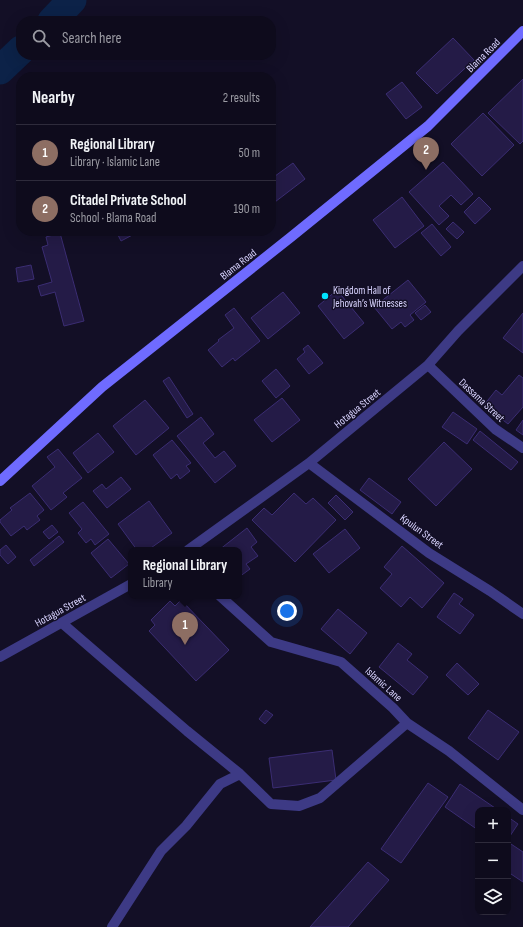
<!DOCTYPE html>
<html lang="en">
<head>
<meta charset="utf-8">
<style>
  :root { --surface:#0e0b1c; --page:#1c1929; --text:#f1f3f6; --muted:#9b9ba3; --line:#2e2b3b; --accent:#0b8043 }
  body { margin:0; font-family:"Sofia Sans Condensed",sans-serif; background:var(--page); color:var(--text) }
  .controls { position:absolute; right:12px; bottom:12px; display:grid; overflow:hidden; border-radius:8px; box-shadow:0 4px 16px #0002 }
  .controls button { width:36px; height:36px; display:grid; place-items:center; padding:0; border:0; border-bottom:1px solid var(--line); background:var(--surface); color:var(--text); font:20px sans-serif }
  .you { position:absolute; left:287px; top:611px; width:14px; height:14px; margin:-10px; border:3px solid #fff; border-radius:50%; background:#1a73e8; box-shadow:0 0 0 6px #1a73e833 }
  .badge { display:grid; place-items:center; width:26px; height:26px; border-radius:50%; background:var(--accent); color:#fff; font-size:13px; font-weight:700 }
  .pin { position:absolute; translate:-50% -33px; filter:drop-shadow(0 1px 2px #0008) }
  .pin::after { content:''; position:absolute; top:21px; width:14px; height:12px; background:inherit; clip-path:polygon(0 0,100% 0,50% 100%) }
  .popup { position:absolute; left:128px; top:547px; width:114px; height:52px; box-sizing:border-box; display:grid; place-content:center; border-radius:8px; background:var(--surface); filter:drop-shadow(0 1px 3px #0005); font-size:13px; white-space:nowrap; color:var(--muted) }
  .popup b { font-size:15px; color:var(--text) }
  .popup::after { content:''; position:absolute; left:50%; top:100%; margin-left:-8px; border:8px solid transparent; border-top-color:var(--surface) }
  .list { margin:0; padding:0; list-style:none }
  h2 { display:flex; justify-content:space-between; align-items:center; height:52px; margin:0; padding:0 16px; font-size:17px }
  h2 small { font-size:13px; font-weight:400; color:var(--muted) }
  .list li { display:grid; grid-template-columns:26px 1fr auto; gap:12px; align-items:center; box-sizing:border-box; height:56px; padding:0 16px; border-top:1px solid var(--line) }
  .list b { display:block; font-size:15px; white-space:nowrap }
  .list p { margin:0; font-size:13px; white-space:nowrap; color:var(--muted) }
  .list em { font-size:13px; font-style:normal; color:var(--muted) }
  .icon { flex:none; width:22px; height:22px; fill:none; stroke:currentColor; stroke-width:2; stroke-linecap:round; stroke-linejoin:round }
  .map { position:relative; flex:none; width:523px; height:927px; overflow:hidden }
  .search { position:absolute; background:var(--surface); box-shadow:0 4px 16px #0002; left:16px; top:16px; width:260px; height:44px; display:flex; align-items:center; gap:10px; box-sizing:border-box; padding:0 14px; border-radius:16px; color:var(--muted); font-size:15px }
  .panel { position:absolute; background:var(--surface); box-shadow:0 4px 16px #0002; left:16px; top:72px; width:260px; height:164px; border-radius:16px }
  .map>svg:first-child { display:block }
  .lines { fill:none; stroke-linecap:round; stroke-linejoin:round }
  .river { stroke:#0c2248; stroke-width:29 }
  .building { fill:#241b47; stroke:#3b2d73 }
  .street { stroke:#3d3a85; stroke-width:10 }
  .secondary { stroke:#6f6bff; stroke-width:10 }
  .poi-dot { fill:#00e5ff; stroke:#130f26; stroke-width:1.5 }
  .labels { text-anchor:middle; stroke-width:3; stroke-linejoin:round; paint-order:stroke }
  .street-label { font-size:11px; fill:#d9d4ff; stroke:#130f26 }
  .poi-label { font-size:11px; fill:#d9d4ff; stroke:#130f26; text-anchor:start }
</style>
</head>
<body>
<div class="map">
<svg width="523" height="927" viewBox="0 0 523 927">
  <rect width="100%" height="100%" fill="#130f26"/>
  <g class="lines">
    <path class="river" d="M52 21 72 0
      M0 70 21 50"/>
  </g>
  <path class="building" d="M453 38 474 60 437 94 416 73Z
    M523 79V141L520 144 488 113Z
    M402 82 422 107 406 119 386 94Z
    M483 113 514 145 482 176 451 144Z
    M443 162 473 194 461 205 451 195 439 206 449 216 439 225 409 192Z
    M293 163 305 179 271 205V179Z
    M402 197 424 226 395 248 373 220Z
    M479 197 491 209 475 224 464 212Z
    M453 222 464 232 457 239 446 229Z
    M432 224 451 247 441 256 421 233Z
    M116 231H140L121 241Z
    M60 233 84 321 64 326 55 292 41 296 38 286 52 282 42 247 48 245 46 237Z
    M31 265 34 279 18 282 16 268Z
    M408 280 426 302 410 315 414 320 405 327 401 322 392 329 374 307Z
    M337 290 364 323 344 339 318 306Z
    M283 292 300 313 268 339 251 318Z
    M425 305 431 312 421 320 415 313Z
    M234 308 260 341 235 361 233 358 222 367 208 350 219 341 218 340 234 328 225 315Z
    M523 313V353L503 338Z
    M308 345 323 363 309 374 297 359 305 352 303 349Z
    M276 369 290 386 276 398 262 381Z
    M519 375 523 378V407L508 424 484 405 496 390 502 395Z
    M169 377 193 414 187 418 163 381Z
    M282 398 300 420 272 442 254 420Z
    M145 400 169 428 136 455 113 426Z
    M453 412 477 429 467 444 442 427Z
    M201 417 214 434 203 443 215 458 224 451 236 466 215 483 177 436Z
    M523 420V435L516 430Z
    M480 431 518 462 511 470 473 440Z
    M98 433 114 452 88 473 73 453Z
    M172 440 191 463 186 466 190 471 180 479 177 474 171 479 153 455Z
    M444 442 472 469 436 506 408 479Z
    M58 449 82 478 63 493 67 497 51 510 32 486 55 467 47 457Z
    M121 477 131 489 107 508 93 491 102 484 106 489Z
    M369 478 401 502 392 514 360 490Z
    M30 493 44 510 37 516 40 520 27 530 24 526 11 536 0 522V520L12 510 10 508Z
    M294 493 306 504 313 498 336 520 295 562 252 520 264 508 272 515Z
    M336 495 353 512 345 520 328 503Z
    M149 501 172 533 148 550H137L118 524Z
    M83 502 109 534 95 545 91 539 86 543 78 533 82 529 69 513Z
    M52 525 58 532 49 539 43 532Z
    M247 528 257 542 251 547 258 556 246 564 250 569 239 577V550H219Z
    M345 529 360 548 329 573 313 554Z
    M59 536 64 542 34 566 30 560Z
    M108 539 129 564 111 578 91 553Z
    M6 545 16 557 8 564 0 555V550Z
    M402 546 444 583 422 608 410 597 401 607 380 588 392 574 384 567Z
    M454 593 463 599 459 604 474 615 460 634 437 617Z
    M181 600 229 650 196 681 149 631 155 625 151 620 170 601 175 606Z
    M338 609 367 633 350 654 321 629Z
    M398 643 412 654 407 660 428 677 413 695 379 667Z
    M457 663 479 684 468 695 446 675Z
    M266 710 273 715 265 724 259 719Z
    M488 710 519 732 498 760 468 738Z
    M332 750 336 780 273 788 269 758Z
    M428 783 448 797 401 863 381 849Z
    M460 784 498 810H478V830L445 807Z
    M508 817 518 824 508 839Z
    M508 842 523 852V882L508 872Z
    M368 862 389 880 348 927H310Z"/>
  <g class="lines">
    <path class="street" d="M428 365 495 429 523 448
      M309 463 429 553 490 591 523 614
      M188 550 309 463 428 365 458 331 523 266
      M220 596 271 642 341 662 393 708 407 723 449 751 523 810
      M62 623 187 731 240 774 271 804 299 806 320 798 407 723
      M0 657 131 584
      M112 927 161 851 186 826 220 784 240 774"/>
    <path class="secondary" d="M0 481 102 387 291 237 428 126 523 31"/>
  </g>
  <circle class="poi-dot" cx="325" cy="296" r="4"/>
  <g class="labels">
    <g class="street-label">
      <text transform="translate(483 55) rotate(-45)" y="4">Blama Road</text>
      <text transform="translate(238 264) rotate(-38)" y="4">Blama Road</text>
      <text transform="translate(482 400) rotate(43)" y="4">Dassama Street</text>
      <text transform="translate(357 408) rotate(-39)" y="4">Hotagua Street</text>
      <text transform="translate(422 531) rotate(36)" y="4">Kpulun Street</text>
      <text transform="translate(60 610) rotate(-29)" y="4">Hotagua Street</text>
      <text transform="translate(384 684) rotate(42)" y="4">Islamic Lane</text>
    </g>
    <g class="poi-label">
      <text x="333" y="294">Kingdom Hall of<tspan x="333" dy="13">Jehovah’s Witnesses</tspan></text>
    </g>
  </g>
</svg>
<div class="controls">
<button>+</button>
<button>−</button>
<button><svg class="icon" aria-label="layers" viewBox="0 0 24 24"><path d="M12 4l9 5-9 5-9-5zM3 14l9 5 9-5"/></svg></button>
</div>
<div class="you"></div>
<div class="pin badge" style="left:185px;top:645px;background:#8d6e63">1</div>
<div class="popup"><b>Regional Library</b>Library</div>
<div class="pin badge" style="left:426px;top:170px;background:#8d6e63">2</div>
<div class="search"><svg class="icon" aria-label="search" viewBox="0 0 24 24"><circle cx="10" cy="10" r="6"/><path d="M15 15l6 6"/></svg>Search here</div>
<section class="panel">
<h2>Nearby<small>2 results</small></h2>
<ul class="list">
<li><span class="badge" style="background:#8d6e63">1</span><div><b>Regional Library</b><p>Library · Islamic Lane</p></div><em>50 m</em></li>
<li><span class="badge" style="background:#8d6e63">2</span><div><b>Citadel Private School</b><p>School · Blama Road</p></div><em>190 m</em></li>
</ul>
</section>
</div>
</body>
</html>
